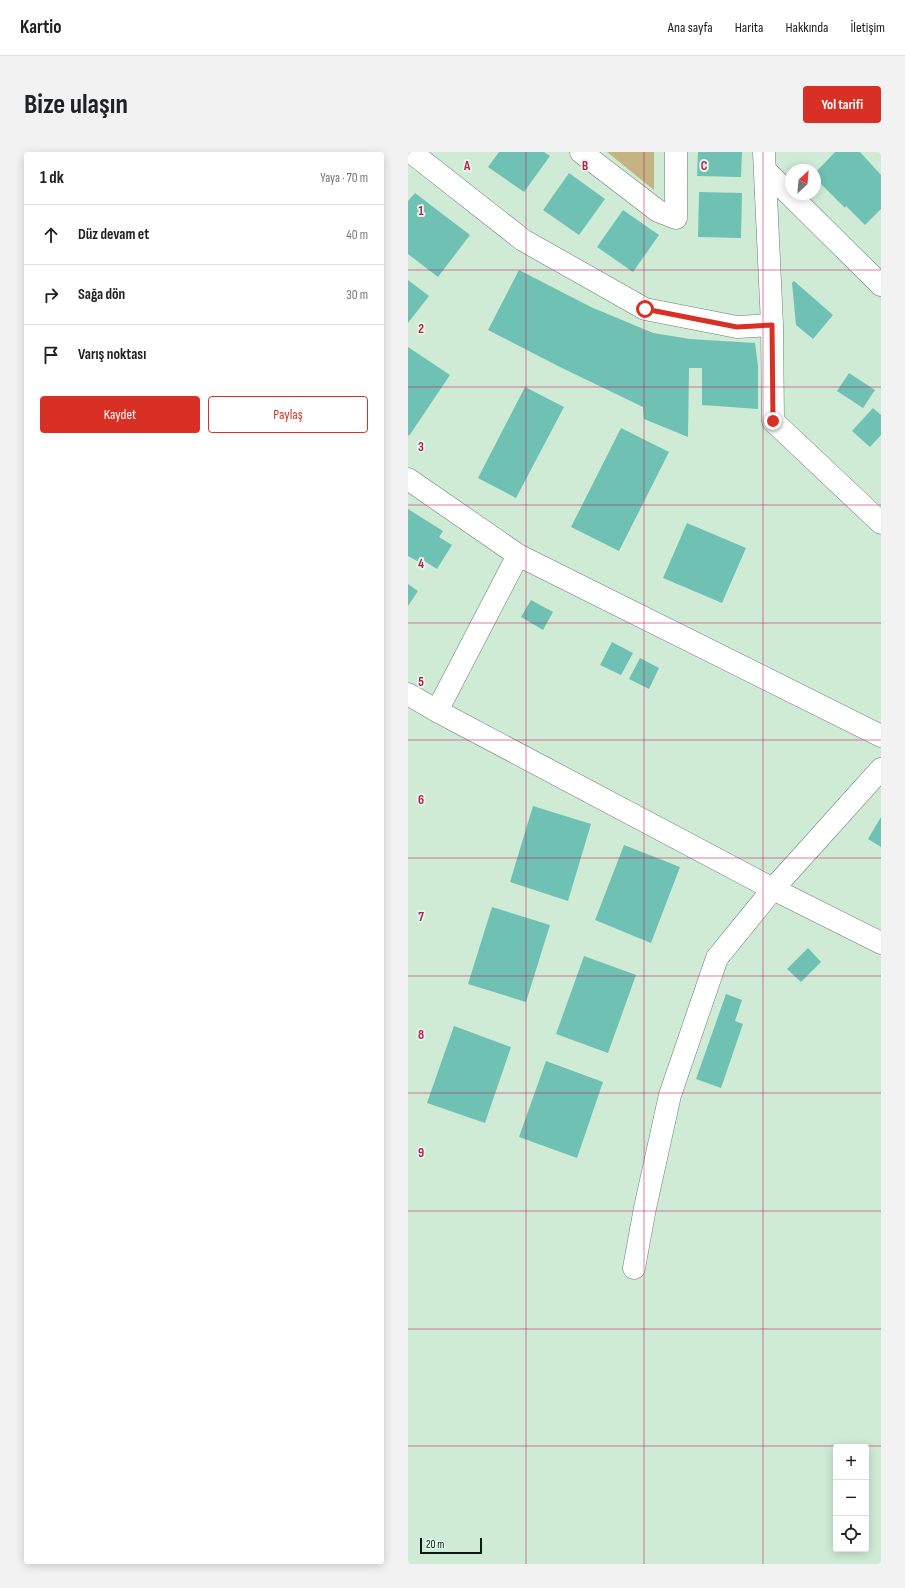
<!DOCTYPE html>
<html lang="tr">
<head>
<meta charset="utf-8">
<style>
  :root { --surface:#fff; --page:#f2f2f2; --text:#202124; --muted:#757577; --line:#e0e0e0; --accent:#d93025 }
  body { margin:0; font-family:"Sofia Sans Condensed",sans-serif; background:var(--page); color:var(--text) }
  .controls { position:absolute; right:12px; bottom:12px; display:grid; overflow:hidden; border-radius:4px; box-shadow:0 2px 10px #0003 }
  .controls button { width:36px; height:36px; display:grid; place-items:center; padding:0; border:0; border-bottom:1px solid var(--line); background:var(--surface); color:var(--text); font:20px sans-serif }
  .compass { position:absolute; left:377px; top:12px; width:36px; height:36px; border-radius:50%; background:var(--surface); box-shadow:0 2px 10px #0003; rotate:26deg }
  .scale { position:absolute; left:12px; bottom:10px; width:62px; box-sizing:border-box; padding-left:4px; border:2px solid #101a13; border-top:0; font-size:11px; line-height:14px; white-space:nowrap; color:#101a13; -webkit-text-stroke:3px #ddf8e3; paint-order:stroke }
  .stop { position:absolute; width:12px; height:12px; margin:-9px; border:3px solid #d93025; border-radius:50%; background:#fff }
  .stop.end { background:#d93025; border-color:#fff; box-shadow:0 1px 4px #0008 }
  .list { margin:0; padding:0; list-style:none }
  h2 { display:flex; justify-content:space-between; align-items:center; height:52px; margin:0; padding:0 16px; font-size:17px }
  h2 small { font-size:13px; font-weight:400; color:var(--muted) }
  .list li { display:grid; grid-template-columns:26px 1fr auto; gap:12px; align-items:center; box-sizing:border-box; height:60px; padding:0 16px; border-top:1px solid var(--line) }
  .list b { display:block; font-size:15px; white-space:nowrap }
  .list em { font-size:13px; font-style:normal; color:var(--muted) }
  .actions { display:flex; gap:8px; padding:12px 16px }
  .actions a { flex:1; padding:9px 0; border:1px solid var(--accent); border-radius:4px; text-align:center; font-size:14px; color:var(--accent) }
  .actions .main { background:var(--accent); color:#fff }
  .icon { flex:none; width:22px; height:22px; fill:none; stroke:currentColor; stroke-width:2; stroke-linecap:round; stroke-linejoin:round }
  .map { position:relative; flex:none; width:473px; height:1412px; overflow:hidden; border-radius:4px }
  header { display:flex; align-items:center; gap:24px; box-sizing:border-box; height:56px; padding:0 20px; background:var(--surface); border-bottom:1px solid var(--line) }
  header strong { font-size:19px }
  nav { display:flex; gap:22px; margin-inline-start:auto; font-size:14px }
  .intro { display:flex; align-items:center; justify-content:space-between; box-sizing:border-box; height:96px; padding:0 24px }
  h1 { margin:0; font-size:28px }
  .button { padding:10px 18px; border-radius:4px; background:var(--accent); color:#fff; font-size:14px; font-weight:700 }
  main { display:flex; gap:24px; padding:0 24px }
  aside { flex:1; background:var(--surface); border-radius:4px; box-shadow:0 2px 10px #0003 }
  .map>svg:first-child { display:block }
  .green { fill:#c3b481 }
  .building { fill:#6fc1b4 }
  .lines { fill:none; stroke-linecap:round; stroke-linejoin:round }
  .street-casing { stroke:#677f6d; stroke-width:23 }
  .street { stroke:#fff; stroke-width:22 }
  .route { stroke:#d93025; stroke-width:5 }
  .grid { fill:none; stroke:#c2185b; stroke-width:1; stroke-opacity:0.55 }
  .grid-label { font-size:13px; text-anchor:middle; font-weight:bold; fill:#c2185b; stroke:#ddf8e3; stroke-width:4; stroke-linejoin:round; paint-order:stroke }
</style>
</head>
<body>
<header>
<strong>Kartio</strong>
<nav><a>Ana sayfa</a><a>Harita</a><a>Hakkında</a><a>İletişim</a></nav>
</header>
<div class="intro"><h1>Bize ulaşın</h1><a class="button">Yol tarifi</a></div>
<main>
<aside>
<h2>1 dk<small>Yaya · 70 m</small></h2>
<ul class="list">
<li><svg class="icon" aria-label="ahead" viewBox="0 0 24 24"><path d="M12 20V5M6 11l6-6 6 6"/></svg><div><b>Düz devam et</b></div><em>40 m</em></li>
<li><svg class="icon" aria-label="right" viewBox="0 0 24 24"><path d="M7 20v-9h11M14 6l5 5-5 5"/></svg><div><b>Sağa dön</b></div><em>30 m</em></li>
<li><svg class="icon" aria-label="arrive" viewBox="0 0 24 24"><path d="M6 21V4h12l-3 4 3 4H6"/></svg><div><b>Varış noktası</b></div></li>
</ul>
<div class="actions"><a class="main">Kaydet</a><a>Paylaş</a></div>
</aside>
<div class="map">
<svg width="473" height="1412" viewBox="0 0 473 1412">
  <rect width="100%" height="100%" fill="#cfebd6"/>
  <path class="green" d="M199 0H246V38Z"/>
  <path class="building" d="M91 0H136L142 4 116 40 80 15Z
    M290 0H334L333 25 289 24Z
    M427 0H452L473 23V57L457 73 438 54 437 56 407 26V21Z
    M161 21 197 47 171 83 135 58Z
    M291 40 334 41 333 86 290 85Z
    M7 41 62 83 30 125 0 102V49Z
    M215 58 251 83 225 120 189 95Z
    M111 118 183 155 245 181 282 187 347 191 350 214V257L294 253V216H281L280 285 236 267 235 255 152 215 80 178Z
    M0 128 21 144 0 171Z
    M386 129 425 163 405 187 388 173 384 131Z
    M0 195 42 223 1 284 0 283Z
    M441 221 467 238 455 256 429 239Z
    M117 235 156 255 108 346 70 326Z
    M465 256 473 263V283L462 295 444 279Z
    M213 276 261 300 211 399 163 375Z
    M0 357 35 379 31 385 44 393 29 417 13 407 11 410 0 404Z
    M279 371 338 396 314 451 255 426Z
    M0 432 10 439 0 454Z
    M123 448 145 460 135 478 113 465Z
    M204 490 225 501 213 523 192 513Z
    M232 506 251 516 241 537 221 527Z
    M125 654 183 672 160 749 102 730Z
    M473 665V695L460 687Z
    M216 693 272 715 243 791 187 768Z
    M84 755 142 773 118 850 60 832Z
    M400 796 413 810 393 830 379 817Z
    M176 804 228 823 200 901 148 882Z
    M318 842 334 848 327 869 335 872 313 936 288 927Z
    M46 874 103 895 77 971 19 951Z
    M138 909 195 930 169 1006 111 985Z"/>
  <g class="lines">
    <g class="street-casing">
      <path id="street" d="M3 0 115 88 237 157 329 175 364 173
        M173 0 250 59 268 66V0
        M356 0 364 173 365 269 473 371
        M357 18 473 133
        M0 327 110 403 473 584
        M0 542 29 559 365 737 473 791
        M29 559 110 403
        M226 1116 237 1056 262 943 309 806 365 737 473 617"/>
    </g>
    <use href="#street" class="street"/>
  </g>
  <g class="lines">
    <path class="route" d="M237 157 329 175 364 173 365 269"/>
  </g>
  <path class="grid" d="M118 0V1412M236 0V1412M355 0V1412M0 118H473M0 235H473M0 353H473M0 471H473M0 588H473M0 706H473M0 824H473M0 941H473M0 1059H473M0 1177H473M0 1294H473"/>
  <g class="grid-label">
    <text x="59" y="18">A</text>
    <text x="177" y="18">B</text>
    <text x="296" y="18">C</text>
    <text x="13" y="63">1</text>
    <text x="13" y="181">2</text>
    <text x="13" y="299">3</text>
    <text x="13" y="416">4</text>
    <text x="13" y="534">5</text>
    <text x="13" y="652">6</text>
    <text x="13" y="769">7</text>
    <text x="13" y="887">8</text>
    <text x="13" y="1005">9</text>
  </g>
</svg>
<div class="controls">
<button>+</button>
<button>−</button>
<button><svg class="icon" aria-label="locate" viewBox="0 0 24 24"><circle cx="12" cy="12" r="6"/><path d="M12 2v4M12 18v4M2 12h4M18 12h4"/></svg></button>
</div>
<svg class="compass" viewBox="-18 -18 36 36"><path d="M0-13l5 13h-10z" fill="#e53935"/><path d="M0 13l5-13h-10z" fill="#757577"/></svg>
<div class="scale">20 m</div>
<div class="stop" style="left:237px;top:157px"></div>
<div class="stop end" style="left:365px;top:269px"></div>
</div>
</main>
</body>
</html>
